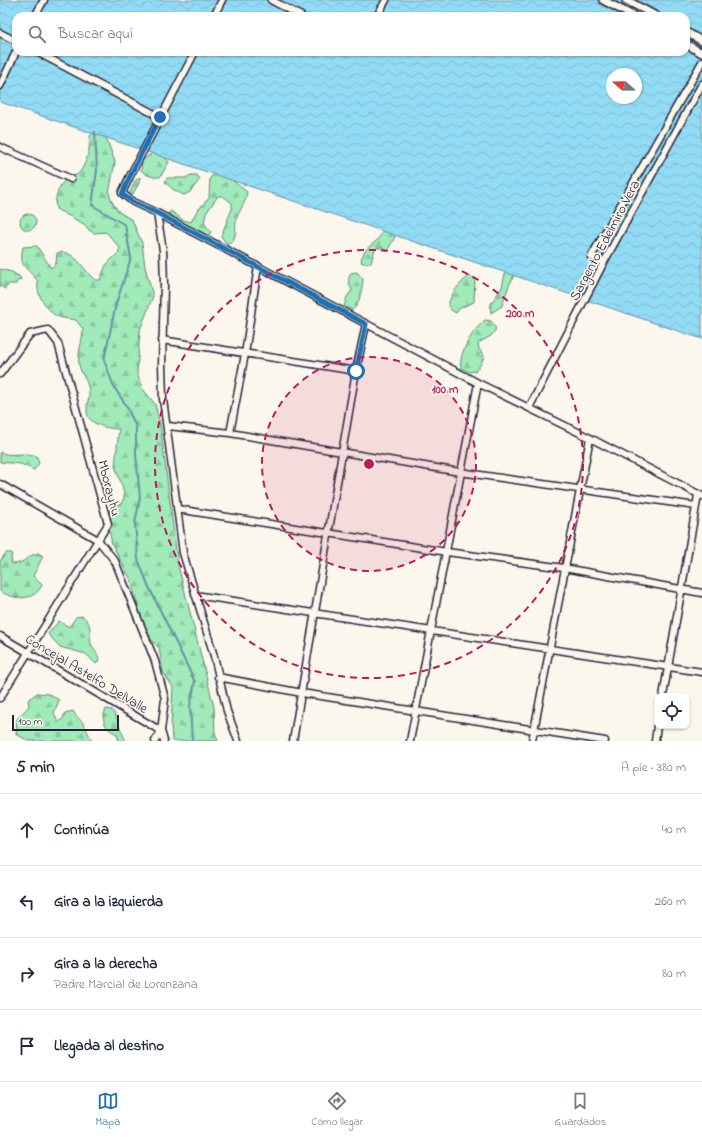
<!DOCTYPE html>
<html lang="es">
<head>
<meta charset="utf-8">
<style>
  :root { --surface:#fff; --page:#f6f6f7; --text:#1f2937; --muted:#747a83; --line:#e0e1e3; --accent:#1f6fb2 }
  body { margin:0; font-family:"Indie Flower",sans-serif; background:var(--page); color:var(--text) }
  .controls { position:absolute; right:12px; bottom:12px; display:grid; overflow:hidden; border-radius:8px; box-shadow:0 1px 3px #0004 }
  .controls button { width:36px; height:36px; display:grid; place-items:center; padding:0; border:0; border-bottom:1px solid var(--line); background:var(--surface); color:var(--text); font:20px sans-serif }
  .compass { position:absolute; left:606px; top:68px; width:36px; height:36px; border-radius:50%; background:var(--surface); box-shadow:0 1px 3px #0004; rotate:290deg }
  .scale { position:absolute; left:12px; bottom:10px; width:107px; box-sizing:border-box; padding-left:4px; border:2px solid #22223b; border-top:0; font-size:11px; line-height:14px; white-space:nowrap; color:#22223b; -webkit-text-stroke:3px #fbf7ec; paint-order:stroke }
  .stop { position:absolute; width:12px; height:12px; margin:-9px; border:3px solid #1f6fb2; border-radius:50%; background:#fff }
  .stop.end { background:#1f6fb2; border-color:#fff; box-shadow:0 1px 4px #0008 }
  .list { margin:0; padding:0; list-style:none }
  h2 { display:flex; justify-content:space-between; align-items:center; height:52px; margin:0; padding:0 16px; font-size:17px }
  h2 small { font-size:13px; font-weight:400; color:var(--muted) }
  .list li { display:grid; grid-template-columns:26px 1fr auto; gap:12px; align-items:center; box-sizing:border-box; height:72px; padding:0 16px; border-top:1px solid var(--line) }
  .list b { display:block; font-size:15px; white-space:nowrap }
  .list p { margin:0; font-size:13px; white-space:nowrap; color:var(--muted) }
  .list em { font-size:13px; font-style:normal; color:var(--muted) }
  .icon { flex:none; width:22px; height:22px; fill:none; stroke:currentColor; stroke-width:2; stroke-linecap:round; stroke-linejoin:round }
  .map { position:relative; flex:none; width:702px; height:741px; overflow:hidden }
  .search { position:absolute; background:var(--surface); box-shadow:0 1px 3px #0004; left:12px; right:12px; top:12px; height:44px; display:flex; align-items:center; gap:10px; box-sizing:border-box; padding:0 14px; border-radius:12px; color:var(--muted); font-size:15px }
  .sheet { height:340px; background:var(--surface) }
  nav { display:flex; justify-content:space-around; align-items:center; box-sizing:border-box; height:56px; border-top:1px solid var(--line); background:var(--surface); font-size:11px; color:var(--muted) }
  nav a { display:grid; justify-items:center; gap:2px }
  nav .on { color:var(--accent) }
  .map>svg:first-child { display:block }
  .forest { fill:url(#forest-firs); stroke:#62867a }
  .water { fill:url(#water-waves); stroke:#6591aa; fill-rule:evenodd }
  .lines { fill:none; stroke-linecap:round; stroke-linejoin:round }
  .stream { stroke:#6591aa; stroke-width:2 }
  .minor-casing { stroke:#22223b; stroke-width:9 }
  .tertiary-casing { stroke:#22223b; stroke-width:10 }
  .minor { stroke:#fbf7ec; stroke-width:6 }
  .tertiary { stroke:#fbf7ec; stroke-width:7 }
  .route { stroke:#1f6fb2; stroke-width:5 }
  .ring { fill:none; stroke:#c2185b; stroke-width:2; stroke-dasharray:7 5 }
  .labels { text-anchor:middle; stroke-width:3.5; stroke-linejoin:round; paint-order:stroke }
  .street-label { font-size:14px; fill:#22223b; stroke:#fbf7ec }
  .centre { fill:#c2185b; stroke:#fbf7ec; stroke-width:2 }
  .ring-label { font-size:12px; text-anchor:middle; font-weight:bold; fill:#c2185b; stroke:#fbf7ec; stroke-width:3.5; stroke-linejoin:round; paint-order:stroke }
</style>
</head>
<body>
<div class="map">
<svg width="702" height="741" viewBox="0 0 702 741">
  <defs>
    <pattern id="forest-firs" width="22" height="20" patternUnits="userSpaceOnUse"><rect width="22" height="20" fill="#a1eab9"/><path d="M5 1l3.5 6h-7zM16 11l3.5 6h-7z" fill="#8ac8a0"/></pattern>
    <pattern id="water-waves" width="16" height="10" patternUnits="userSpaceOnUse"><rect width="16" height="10" fill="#92dbf4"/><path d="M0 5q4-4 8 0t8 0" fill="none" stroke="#7ebcd2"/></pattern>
  </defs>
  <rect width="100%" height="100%" fill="#fbf7ec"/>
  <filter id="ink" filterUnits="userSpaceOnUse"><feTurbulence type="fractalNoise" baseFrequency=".025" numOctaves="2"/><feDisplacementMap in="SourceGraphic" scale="8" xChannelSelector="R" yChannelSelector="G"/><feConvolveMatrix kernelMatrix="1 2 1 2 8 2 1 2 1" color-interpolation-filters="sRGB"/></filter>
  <g filter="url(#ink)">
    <path class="forest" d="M93 132 104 136 107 140 115 162 109 193 112 202 119 212 132 220 142 243 145 267 153 296 140 330 137 373 142 388 155 404 160 424 178 565 214 707 215 733 218 741H172L171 725 173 687 163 672 159 648 149 637 139 611 131 580 112 544 108 524 110 507 121 504 124 498 123 489 115 466 119 429C109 429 88 425 87 412 86 404 90 398 89 391 88 381 81 374 79 365 77 356 83 338 83 329L76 320C57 317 56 319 44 303 39 295 37 291 38 282 29 267 18 270 23 247L37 246 51 268 56 263 57 253C74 248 84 271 95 280H100L106 265 118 253 120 248 106 232 94 233 89 230 84 224 56 209C54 200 58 184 67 179 70 176 75 176 78 174 86 166 91 146 90 136Z
      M152 153 163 155 169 162 160 177C154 178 145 175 141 170L142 161Z
      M214 174 228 177 247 192C246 202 241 208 237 217 234 224 239 245 226 243L221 236 232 209V203L223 196H218L206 213 204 223 211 232 205 241 189 235 166 215 171 211 183 220 191 222 197 211 209 198 210 178Z
      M191 175H197L200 179 190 192 184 195 174 190 165 182 167 178H185Z
      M140 177 139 183 131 197 129 195 135 181Z
      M20 222a8 8 0 1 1 16 0a8 8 0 1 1-16 0Z
      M383 231 393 232 395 237 387 251 383 248H377L374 252 371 263H362L361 260C365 248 367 249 375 242 379 239 380 235 383 231Z
      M0 269 12 272 20 277 21 280 17 281 16 284H9L5 289 0 286Z
      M506 269 516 271 508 288 502 306 491 313 490 305 502 287Z
      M357 272 363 279C362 288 360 306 352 310L344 306 347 297 352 290C349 284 347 279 351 273Z
      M469 276 475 279 474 302 460 308 456 313 451 310 448 305C452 292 459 284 469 276Z
      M485 320 491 321 496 329 491 336 478 343 479 349 484 356 481 364 475 371 470 372 461 368C458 353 474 329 485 320Z
      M0 452C8 456 14 454 22 454 27 454 30 457 35 455L37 457 39 463 34 470 21 464 0 462Z
      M6 553H12L11 558 12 564C26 564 27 555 38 553L43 556 33 576 42 585C34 602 14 600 0 591V561Z
      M82 616C95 625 87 634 92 646 95 652 98 653 99 660L96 664 86 654 60 647 48 634 59 621 69 627 76 617Z
      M37 693 49 694 59 700 54 713 58 722 63 719 65 713 73 711C76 717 79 718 83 723 86 727 89 736 92 741H29L16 734 17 719 29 706 28 700Z
      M106 709 112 710C119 720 120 731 126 741H119L117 734C106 729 100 722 106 709Z"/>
    <path class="water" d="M0 0H702V339L0 102ZM16 16H686V52H16ZM612 74H636V98H612Z"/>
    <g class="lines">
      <path class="stream" d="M95 132 97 170 92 205 125 225 131 258 116 304 104 360 114 387 127 407 136 427V454L140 498 135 523 138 559 148 585 195 682 190 706 192 741"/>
      <g class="minor-casing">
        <path id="minor" d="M271 0 301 16
          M35 16 44 0
          M214 16 222 0
          M377 16 386 0
          M0 33 16 41
          M37 52 160 117
          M195 52 130 176 122 193 133 202 157 213 478 383 590 438 702 496
          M0 86 16 52
          M0 147 71 179
          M157 213 163 251 164 285 162 365 163 399 183 553 214 656 227 711 238 741
          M604 262 591 257 702 62
          M162 340 356 371
          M529 408 604 262 702 84
          M168 426 230 433 460 472 696 506
          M230 433 245 354 258 266
          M0 484 98 540 115 561 155 661 165 699 161 731 164 741
          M177 509 447 552 564 568 702 593
          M195 595 702 672
          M0 636 161 731 155 741
          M218 677 302 693 605 741
          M663 696 698 495
          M0 698 108 524 58 343 48 330 30 334 0 374
          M293 741 356 371 366 324
          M410 741 478 383
          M532 741 590 438
          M655 741 657 726"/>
      </g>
      <g class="tertiary-casing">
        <path id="tertiary" d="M603 0 633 16
          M626 0 656 16
          M686 32 702 41
          M686 44 702 53"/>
      </g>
      <use href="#minor" class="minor"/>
      <use href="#tertiary" class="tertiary"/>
    </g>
  </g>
  <g class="lines" filter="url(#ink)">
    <path class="route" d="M160 117 130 176 122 194 133 202 157 213 366 324 356 371"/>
  </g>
  <circle cx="369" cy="464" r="107" fill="#c2185b" fill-opacity=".12"/>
  <g class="ring">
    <circle cx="369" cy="464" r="107"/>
    <circle cx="369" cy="464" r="214"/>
  </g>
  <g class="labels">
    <g class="street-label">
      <text transform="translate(604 240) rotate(-62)" y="5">Sargento Edelmiro Vera</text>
      <text transform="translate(110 488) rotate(76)" y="5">Mborayhu</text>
      <text transform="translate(87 673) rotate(31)" y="5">Concejal Astelfo DelValle</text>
    </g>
  </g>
  <circle cx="369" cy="464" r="6" class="centre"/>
  <g class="ring-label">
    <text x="520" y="317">200 m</text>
    <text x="445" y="393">100 m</text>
  </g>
</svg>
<div class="controls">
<button><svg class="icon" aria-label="locate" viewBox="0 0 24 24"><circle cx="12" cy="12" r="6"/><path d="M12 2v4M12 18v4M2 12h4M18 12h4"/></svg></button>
</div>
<svg class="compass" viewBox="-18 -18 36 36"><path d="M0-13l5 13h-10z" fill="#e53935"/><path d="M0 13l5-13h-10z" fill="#747a83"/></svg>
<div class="scale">100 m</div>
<div class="stop" style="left:356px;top:371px"></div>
<div class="stop end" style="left:160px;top:117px"></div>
<div class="search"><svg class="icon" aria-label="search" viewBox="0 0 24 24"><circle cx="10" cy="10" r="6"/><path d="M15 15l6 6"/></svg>Buscar aquí</div>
</div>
<section class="sheet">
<h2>5 min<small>A pie · 380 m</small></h2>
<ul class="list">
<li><svg class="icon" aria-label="ahead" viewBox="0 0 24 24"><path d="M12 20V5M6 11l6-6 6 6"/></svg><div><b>Continúa</b></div><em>40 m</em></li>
<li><svg class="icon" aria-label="left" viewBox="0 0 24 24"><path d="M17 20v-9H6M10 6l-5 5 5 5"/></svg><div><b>Gira a la izquierda</b></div><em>260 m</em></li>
<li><svg class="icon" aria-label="right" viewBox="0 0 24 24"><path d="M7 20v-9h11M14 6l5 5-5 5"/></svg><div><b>Gira a la derecha</b><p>Padre Marcial de Lorenzana</p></div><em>80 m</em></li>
<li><svg class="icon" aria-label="arrive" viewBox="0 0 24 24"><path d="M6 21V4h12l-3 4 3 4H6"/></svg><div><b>Llegada al destino</b></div></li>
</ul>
</section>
<nav>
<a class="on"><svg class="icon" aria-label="map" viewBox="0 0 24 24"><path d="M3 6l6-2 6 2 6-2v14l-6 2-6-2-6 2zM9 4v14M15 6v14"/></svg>Mapa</a>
<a><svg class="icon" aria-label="directions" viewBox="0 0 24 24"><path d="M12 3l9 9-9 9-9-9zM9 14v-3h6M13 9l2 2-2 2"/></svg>Cómo llegar</a>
<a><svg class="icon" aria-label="saved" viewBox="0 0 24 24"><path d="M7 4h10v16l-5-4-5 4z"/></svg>Guardados</a>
</nav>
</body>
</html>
